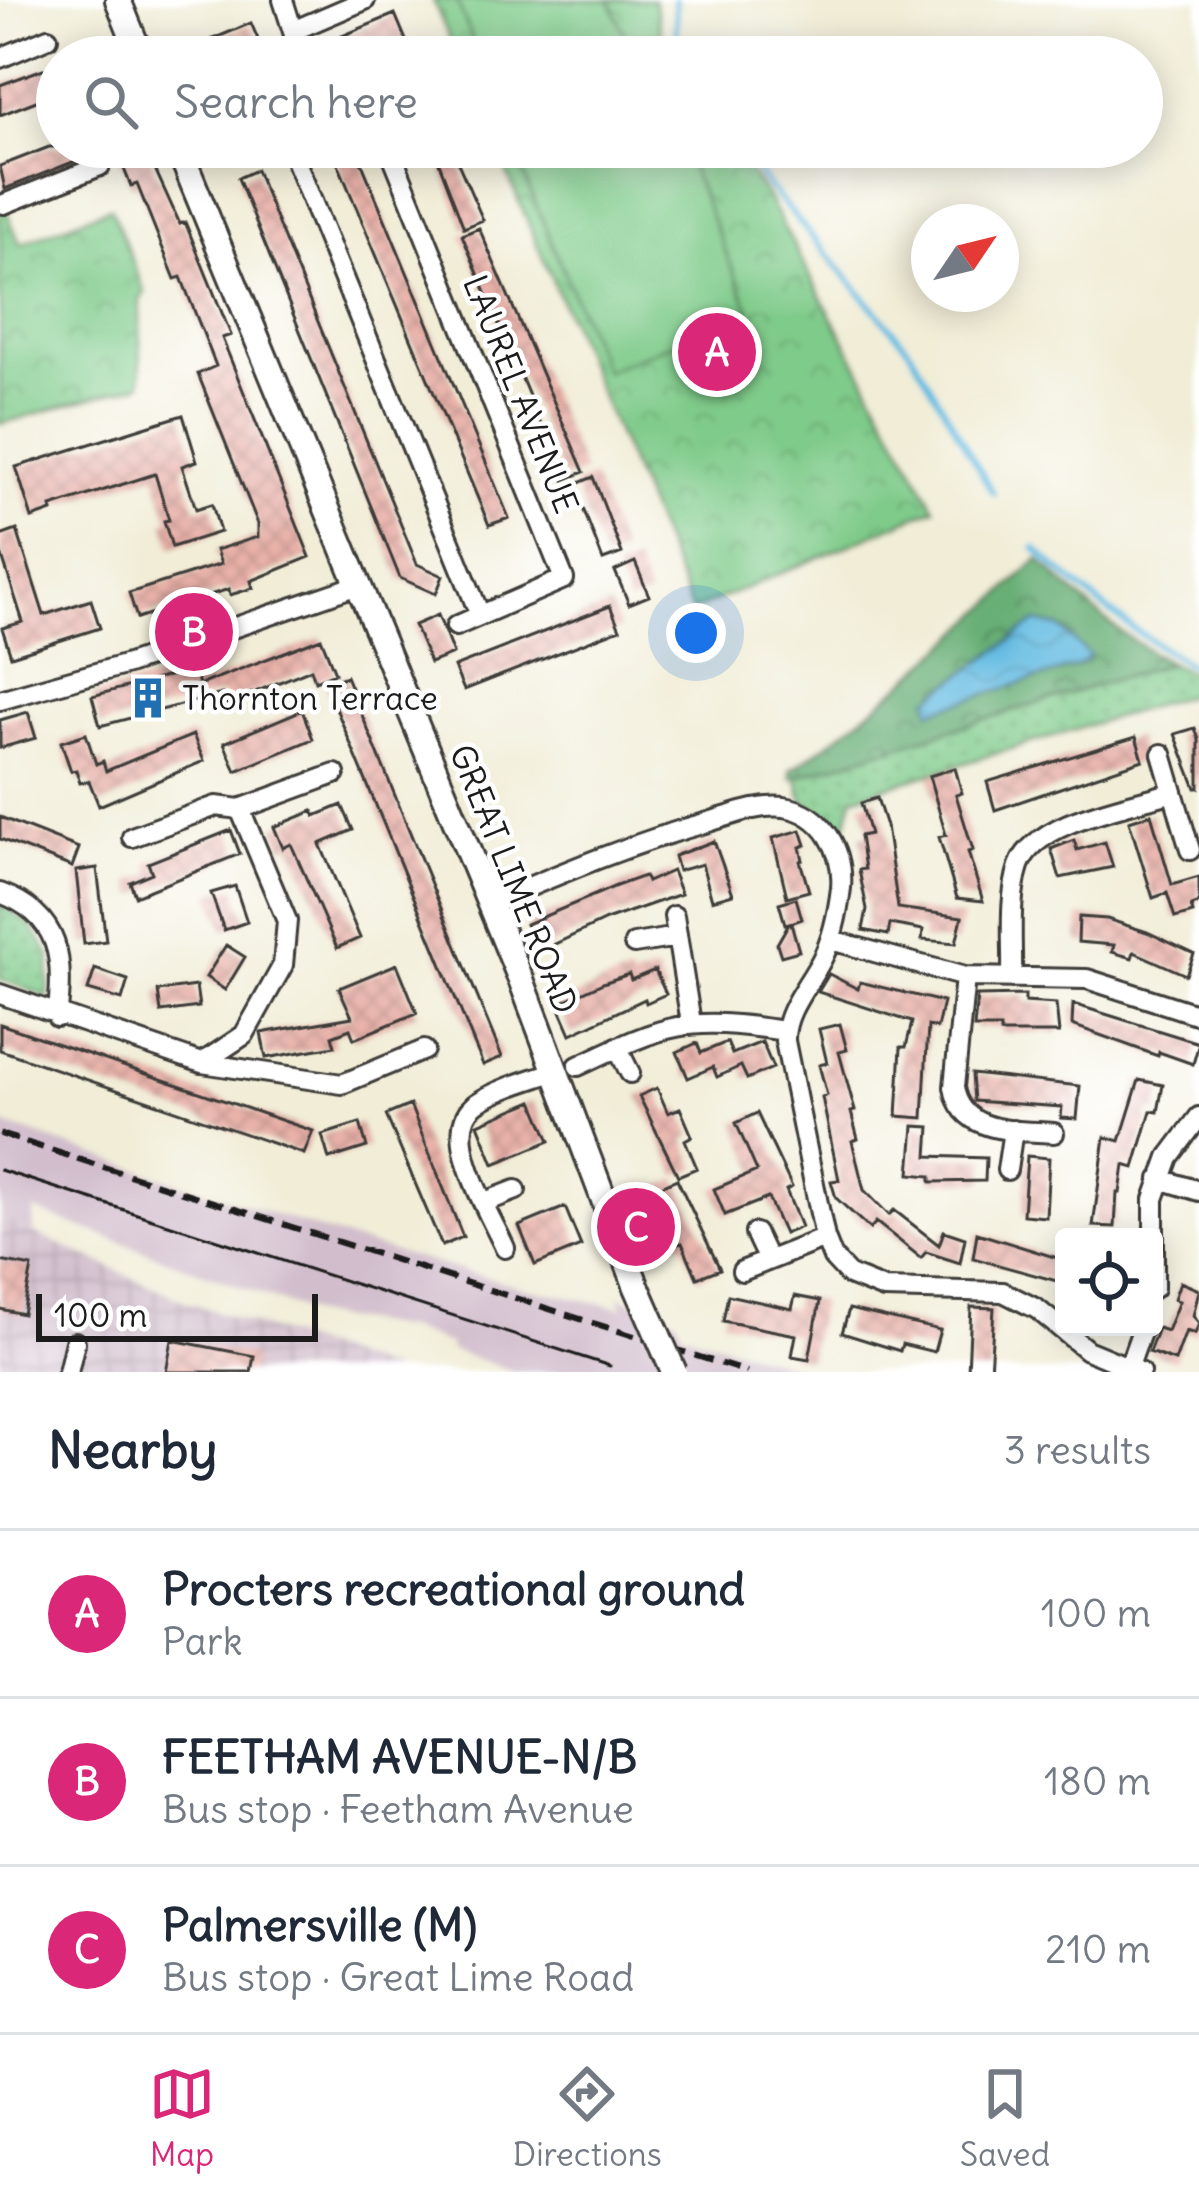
<!DOCTYPE html>
<html lang="en">
<head>
<meta charset="utf-8">
<style>
  :root { --surface:#fff; --page:#f2f2f3; --text:#1f2937; --muted:#747a83; --line:#e0e1e3; --accent:#db2777 }
  body { margin:0; font-family:Delius,sans-serif; background:var(--page); color:var(--text) }
  .controls { position:absolute; right:36px; bottom:36px; display:grid; overflow:hidden; border-radius:12px; box-shadow:0 6px 30px #0003 }
  .controls button { width:108px; height:108px; display:grid; place-items:center; padding:0; border:0; border-bottom:3px solid var(--line); background:var(--surface); color:var(--text); font:60px sans-serif }
  .compass { position:absolute; left:911px; top:204px; width:108px; height:108px; border-radius:50%; background:var(--surface); box-shadow:0 6px 30px #0003; rotate:55deg }
  .scale { position:absolute; left:36px; bottom:30px; width:282px; box-sizing:border-box; padding-left:12px; border:6px solid #1c1c1c; border-top:0; font-size:33px; line-height:42px; white-space:nowrap; color:#1c1c1c; -webkit-text-stroke:9px #fff; paint-order:stroke }
  .you { position:absolute; left:696px; top:633px; width:42px; height:42px; margin:-30px; border:9px solid #fff; border-radius:50%; background:#1a73e8; box-shadow:0 0 0 18px #1a73e833 }
  .badge { display:grid; place-items:center; width:78px; height:78px; border-radius:50%; background:var(--accent); color:#fff; font-size:39px; font-weight:700 }
  .pin { position:absolute; translate:-50% -50%; border:6px solid #fff; box-shadow:0 3px 12px #0006 }
  .list { margin:0; padding:0; list-style:none }
  h2 { display:flex; justify-content:space-between; align-items:center; height:156px; margin:0; padding:0 48px; font-size:51px }
  h2 small { font-size:39px; font-weight:400; color:var(--muted) }
  .list li { display:grid; grid-template-columns:78px 1fr auto; gap:36px; align-items:center; box-sizing:border-box; height:168px; padding:0 48px; border-top:3px solid var(--line) }
  .list b { display:block; font-size:45px; white-space:nowrap }
  .list p { margin:0; font-size:39px; white-space:nowrap; color:var(--muted) }
  .list em { font-size:39px; font-style:normal; color:var(--muted) }
  .icon { flex:none; width:66px; height:66px; fill:none; stroke:currentColor; stroke-width:2; stroke-linecap:round; stroke-linejoin:round }
  .map { position:relative; flex:none; width:1199px; height:1372px; overflow:hidden }
  .search { position:absolute; background:var(--surface); box-shadow:0 6px 30px #0003; left:36px; right:36px; top:36px; height:132px; display:flex; align-items:center; gap:30px; box-sizing:border-box; padding:0 42px; border-radius:66px; color:var(--muted); font-size:45px }
  .sheet { height:660px; background:var(--surface) }
  nav { display:flex; justify-content:space-around; align-items:center; box-sizing:border-box; height:168px; border-top:3px solid var(--line); background:var(--surface); font-size:33px; color:var(--muted) }
  nav a { display:grid; justify-items:center; gap:6px }
  nav .on { color:var(--accent) }
  .map>svg:first-child { display:block }
  .industrial { fill:url(#industrial-grid) }
  .railway { fill:#d1bdcc }
  .grass { fill:url(#grass-dots); stroke:#4e7453; stroke-width:3 }
  .forest { fill:url(#forest-crowns); stroke:#426649; stroke-width:3 }
  .park { fill:url(#park-crowns); stroke:#4e7453; stroke-width:3 }
  .pitch { fill:#7fcb8a; stroke:#4e7453; stroke-width:3 }
  .water { fill:url(#water-waves); stroke:#406c7f; stroke-width:3 }
  .lines { fill:none; stroke-linecap:round; stroke-linejoin:round }
  .stream { stroke:#65bce2; stroke-width:6 }
  .building { fill:url(#building-cross-hatch) }
  .minor-casing { stroke:#3c3b38; stroke-width:24 }
  .major-casing { stroke:#3c3b38; stroke-width:30 }
  .minor { stroke:#fff; stroke-width:18 }
  .major { stroke:#fff; stroke-width:24 }
  .tram { stroke:#1c1c1c; stroke-width:3 }
  .rail { stroke:#1c1c1c; stroke-width:6; stroke-dasharray:18 9; stroke-linecap:butt }
  .major-bridge-casing { stroke:#3c3b38; stroke-width:30; stroke-linecap:butt }
  .major-bridge { stroke:#fff; stroke-width:24 }
  .labels { text-anchor:middle; stroke-width:9; stroke-linejoin:round; paint-order:stroke }
  .street-label { font-size:33px; fill:#1c1c1c; stroke:#fff }
  .poi-label { font-size:33px; fill:#1c1c1c; stroke:#fff; text-anchor:start }
</style>
</head>
<body>
<div class="map">
<svg width="1199" height="1372" viewBox="0 0 1199 1372">
  <defs>
    <pattern id="industrial-grid" width="8" height="8" patternUnits="userSpaceOnUse" patternTransform="scale(3)"><rect width="8" height="8" fill="#d1bdcc"/><path d="M0 4h8M4 0v8" fill="none" stroke="#b3a2af"/></pattern>
    <pattern id="grass-dots" width="8" height="8" patternUnits="userSpaceOnUse" patternTransform="scale(3)"><rect width="8" height="8" fill="#7fcb8a"/><path d="M2 2h.1M6 6h.1" fill="none" stroke="#6dae76" stroke-width="1.8" stroke-linecap="round"/></pattern>
    <pattern id="forest-crowns" width="20" height="18" patternUnits="userSpaceOnUse" patternTransform="scale(3)"><rect width="20" height="18" fill="#67af76"/><path d="M2 6a3 3 0 1 1 6 0M12 15a3 3 0 1 1 6 0" fill="none" stroke="#548e60"/></pattern>
    <pattern id="park-crowns" width="20" height="18" patternUnits="userSpaceOnUse" patternTransform="scale(3)"><rect width="20" height="18" fill="#7fcb8a"/><path d="M2 6a3 3 0 1 1 6 0M12 15a3 3 0 1 1 6 0" fill="none" stroke="#6dae76"/></pattern>
    <pattern id="water-waves" width="16" height="10" patternUnits="userSpaceOnUse" patternTransform="scale(3)"><rect width="16" height="10" fill="#65bce2"/><path d="M0 5q4-4 8 0t8 0" fill="none" stroke="#57a1c1"/></pattern>
    <pattern id="building-cross-hatch" width="8" height="8" patternUnits="userSpaceOnUse" patternTransform="scale(3)"><rect width="8" height="8" fill="#e8b1a9"/><path d="M0 0l8 8M0 8l8-8" fill="none" stroke="#c69891"/></pattern>
  </defs>
  <rect width="100%" height="100%" fill="#fff"/>
  <filter id="ink" filterUnits="userSpaceOnUse"><feTurbulence type="fractalNoise" baseFrequency=".00833" numOctaves="2"/><feDisplacementMap in="SourceGraphic" scale="24" xChannelSelector="R" yChannelSelector="G"/><feConvolveMatrix kernelMatrix="1 2 1 2 8 2 1 2 1" color-interpolation-filters="sRGB"/></filter>
  <filter id="wash" filterUnits="userSpaceOnUse"><feTurbulence type="fractalNoise" baseFrequency=".004" numOctaves="4" result="noise"/><feDisplacementMap in="SourceGraphic" scale="48" xChannelSelector="R" yChannelSelector="G"/><feGaussianBlur stdDeviation="2.7" result="paint"/><feColorMatrix in="noise" values="0 0 0 0 0 0 0 0 0 0 0 0 0 0 0 0 0 1.4 0 .05"/><feComposite in="paint" operator="in"/></filter>
  <g filter="url(#wash)">
    <rect width="100%" height="100%" fill="#f1edd7"/>
    <path class="industrial" d="M0 1218 185 1301 395 1372H0Z"/>
    <path class="railway" d="M0 1123 348 1239 522 1287 623 1308 619 1296 677 1318 683 1332 815 1372H516L449 1350 450 1345 411 1330 316 1315 34 1210 33 1232 0 1218Z"/>
    <path class="grass" d="M1170 663 1199 677V692L853 797 844 833 837 823 803 800 797 776Z
      M0 903 31 926 50 955 48 997 0 979Z"/>
    <path class="forest" d="M1039 559C1079 599 1119 636 1170 663L792 778 791 770C881 708 959 635 1039 559Z"/>
    <path class="park" d="M433 0H654L666 57H457Z
      M496 147H729L767 196 935 508 692 611Z
      M0 195 20 244 111 207 145 293 140 300 141 384 0 424Z"/>
    <path class="pitch" d="M456 0H610L633 55 480 57Z
      M512 147H682L750 311 605 371Z"/>
    <path class="water" d="M1036 622 1059 627 1090 656 1078 666 931 711 928 699Z"/>
    <g class="lines">
      <path class="stream" d="M675 0 677 42 684 57
        M739 147 768 186 910 350 993 493
        M1035 548C1086 596 1138 636 1199 670"/>
    </g>
    <g id="blocks">
      <path class="building" d="M395 14 413 57H345L337 38Z
        M251 23 263 51 249 57H170Z
        M43 69H49L57 93 0 115V85Z
        M49 147H79L83 158 5 189 0 166Z
        M115 147H145L180 224 185 222 231 335 222 338 310 557 251 581 253 588 230 595 229 589 137 618 129 593 221 564 216 550 258 537V524L198 374 216 366 181 277 175 279 137 184 131 186Z
        M331 147H355L509 518 489 525Z
        M433 147H451L483 220 464 228Z
        M256 170 417 564 443 576 436 594 400 578 238 178Z
        M479 228 584 472 564 480 462 235Z
        M183 415 197 461 182 466 196 509 212 504 220 532 172 547 164 521 169 520 155 474 51 507 52 511 32 518 16 467Z
        M593 477 622 553 603 560 574 485Z
        M17 530 44 615 91 600 100 628 11 656 2 628 23 622 0 550V536Z
        M635 562 649 596 629 604 615 571Z
        M610 606 620 629 464 690 454 667Z
        M438 615 453 654 430 663 414 625Z
        M321 638 335 673 315 681 311 669 226 704 222 694 100 726 92 696 195 669 199 685Z
        M346 676 502 1057 483 1065 326 684Z
        M302 710 313 739 236 771 224 743Z
        M28 712 36 738 0 748V720Z
        M1195 728 1199 740V788H1196L1175 734Z
        M86 734 96 764 103 761 106 771 193 735 204 761 99 806 89 781 80 783 76 770 71 771 61 742Z
        M1136 737 1143 760 995 810 987 782Z
        M955 768 962 793 956 795 973 850 968 852 983 901 957 898 939 837 946 835 929 776Z
        M877 798 886 826 898 908 962 917 956 943 922 940 923 930 890 924 888 935 863 930 867 909 859 870 865 869 860 836 870 834 861 803Z
        M342 805 353 830 320 844 360 938 337 948 291 844 283 848 274 827 313 811 315 816Z
        M1151 814 1172 885 1199 877V903L1191 906 1193 913 1175 918 1167 893 1153 898 1129 821Z
        M0 817 79 848 72 867 0 839Z
        M231 830 240 854 135 896 130 882 152 873 148 863Z
        M801 830 806 845 800 847 803 860 800 861 809 891 787 897 773 838Z
        M1074 840 1077 850 1105 842 1113 867 1060 878 1051 849Z
        M714 841 733 894 712 900 702 864 678 871 674 856Z
        M97 868 106 941 84 944 76 871Z
        M672 871 681 894 606 920 538 952 526 924 616 886 644 876 647 882Z
        M235 886 247 922 224 930 211 893Z
        M796 898 802 919 791 923 799 951 781 956 777 944 789 923 785 924 779 903Z
        M1079 917 1107 919 1147 932 1194 954 1186 975 1134 952 1132 958 1112 952 1114 945 1078 942Z
        M226 945 245 957 225 990 206 977Z
        M397 964 417 1013 354 1039 350 1029 332 1036 335 1046 266 1058 261 1033 352 1017 339 988Z
        M95 969 128 980 122 1000 88 990Z
        M655 970 666 994 646 1003 645 999 571 1034 558 1004 603 983 629 974 631 980Z
        M829 974 858 989 860 982 943 1002 937 1028 928 1026 923 1118 897 1116 901 1047H906L912 1022 818 992Z
        M196 986 199 1007 161 1012 158 991Z
        M1025 995V1002L1056 1004 1059 1033H1000V1028H974L977 996Z
        M1073 1004 1199 1043 1193 1064 1159 1052 1158 1056 1072 1025Z
        M0 1024 313 1131 304 1154 0 1050Z
        M840 1024 847 1050 839 1052 855 1111 851 1112 858 1139 852 1141 864 1190 889 1215 894 1210 939 1245 944 1231 965 1238 960 1263 926 1252 921 1258 876 1222 870 1229 836 1198 831 1181 839 1180 822 1097 827 1095 819 1065 827 1063 819 1029Z
        M727 1042 732 1054 762 1042 773 1068 747 1079 741 1066 717 1077 713 1067 688 1078 677 1052 697 1043 701 1053Z
        M972 1074 1080 1086 1077 1119 1061 1118 1062 1107 974 1101Z
        M1139 1080 1163 1085 1158 1112 1151 1111 1134 1168 1124 1165 1120 1193H1117L1115 1227 1093 1226 1105 1137 1120 1141Z
        M657 1088 668 1113 680 1108 692 1136 685 1140 697 1168 678 1176 639 1096Z
        M533 1101 550 1141 494 1164 478 1124Z
        M410 1105 463 1237 442 1246 386 1115Z
        M757 1113 792 1187 786 1190 801 1227 784 1234 768 1198 725 1215 714 1189 757 1171 736 1123Z
        M360 1123 367 1147 329 1159 322 1135Z
        M914 1126 930 1127 928 1156 986 1158 985 1181 931 1182V1176L910 1174Z
        M1027 1156 1049 1158 1046 1217 1023 1215Z
        M677 1179 720 1269 697 1278 682 1243 678 1244 657 1188Z
        M565 1207 581 1246 535 1265 519 1226Z
        M977 1233 1064 1260V1283L973 1258Z
        M0 1261 32 1267 23 1314 0 1309Z
        M1180 1282 1199 1290 1193 1316 1199 1323 1195 1334 1186 1331 1175 1361 1149 1352 1158 1328 1167 1331 1179 1301 1174 1299Z
        M728 1295 792 1309 795 1296 820 1301 809 1359 792 1356 796 1335 723 1321Z
        M971 1307 994 1308 990 1372H968Z
        M849 1309 940 1330 934 1352 902 1344 900 1351 842 1333Z
        M172 1340 254 1356 251 1372H166Z"/>
    </g>
  </g>
  <g filter="url(#ink)">
    <use href="#blocks" fill-opacity="0" stroke="#3c3b38" stroke-width="3"/>
    <g class="lines">
      <g class="minor-casing">
        <path id="minor" d="M283 0 301 57
          M295 30 365 0
          M0 58 48 38
          M290 147 480 615
          M389 147 564 579 456 626
          M4 204 100 166
          M0 700 128 664 358 585
          M1162 754 1190 850
          M240 809 335 774
          M132 837 216 806 240 809 287 921 283 965 244 1035 202 1063
          M0 893C61 915 65 961 57 1017
          M489 904C563 872 635 842 712 821 735 814 760 804 784 807 824 813 844 851 841 888 838 912 833 938 822 959 809 985 784 1011 785 1041L825 1238 833 1258 849 1275 884 1289 1003 1292 1037 1309 1087 1350 1140 1372
          M674 916 691 1023
          M831 940 965 977 1087 979 1199 1015
          M634 944 677 937
          M965 977 954 1087C961 1135 1016 1130 1054 1133
          M1012 978C1013 943 1008 900 1019 866 1035 820 1130 806 1173 792
          M0 994 202 1063 342 1084 424 1050
          M617 1047 630 1073
          M578 1066C668 1023 685 1016 785 1031
          M1007 1170 1013 1130
          M1160 1179 1199 1191
          M485 1202 516 1190
          M755 1233 768 1260
          M505 1248C490 1214 437 1130 477 1103 499 1088 531 1080 556 1071
          M742 1271 825 1238
          M1154 1288V1199L1169 1157 1199 1117
          M1128 1369 1143 1327
          M68 1372 75 1342"/>
      </g>
      <g class="major-casing">
        <path id="major" d="M118 0 141 57
          M178 147 522 982 636 1285"/>
      </g>
      <use href="#minor" class="minor"/>
      <use href="#major" class="major"/>
      <path class="tram" d="M0 1170 610 1366"/>
      <path class="rail" d="M0 1134 747 1372"/>
      <g class="major-bridge-casing">
        <path id="major-bridge" d="M636 1285 674 1372"/>
      </g>
      <use href="#major-bridge" class="major-bridge"/>
    </g>
  </g>
  <defs>
    <g id="building-bare" transform="scale(3.24)"><path d="M-4-6H4V6H1V3H-1V6H-4ZM-2.5-4.3h1.7v1.8h-1.7ZM.8-4.3h1.7v1.8H.8ZM-2.5-1h1.7V.8h-1.7ZM.8-1h1.7V.8H.8Z" fill="#1f6fb2" stroke="#fff" stroke-width="2.5" paint-order="stroke"/></g>
  </defs>
  <g fill-rule="evenodd">
    <use href="#building-bare" x="148" y="698"/>
  </g>
  <g class="labels">
    <g class="street-label">
      <text transform="translate(521 394) rotate(68)" y="12">LAUREL AVENUE</text>
      <text transform="translate(514 879) rotate(68)" y="12">GREAT LIME ROAD</text>
    </g>
    <g class="poi-label">
      <text x="182" y="710">Thornton Terrace</text>
    </g>
  </g>
</svg>
<div class="controls">
<button><svg class="icon" aria-label="locate" viewBox="0 0 24 24"><circle cx="12" cy="12" r="6"/><path d="M12 2v4M12 18v4M2 12h4M18 12h4"/></svg></button>
</div>
<svg class="compass" viewBox="-18 -18 36 36"><path d="M0-13l5 13h-10z" fill="#e53935"/><path d="M0 13l5-13h-10z" fill="#747a83"/></svg>
<div class="scale">100 m</div>
<div class="you"></div>
<div class="pin badge" style="left:717px;top:352px">A</div>
<div class="pin badge" style="left:194px;top:632px">B</div>
<div class="pin badge" style="left:636px;top:1227px">C</div>
<div class="search"><svg class="icon" aria-label="search" viewBox="0 0 24 24"><circle cx="10" cy="10" r="6"/><path d="M15 15l6 6"/></svg>Search here</div>
</div>
<section class="sheet">
<h2>Nearby<small>3 results</small></h2>
<ul class="list">
<li><span class="badge">A</span><div><b>Procters recreational ground</b><p>Park</p></div><em>100 m</em></li>
<li><span class="badge">B</span><div><b>FEETHAM AVENUE-N/B</b><p>Bus stop · Feetham Avenue</p></div><em>180 m</em></li>
<li><span class="badge">C</span><div><b>Palmersville (M)</b><p>Bus stop · Great Lime Road</p></div><em>210 m</em></li>
</ul>
</section>
<nav>
<a class="on"><svg class="icon" aria-label="map" viewBox="0 0 24 24"><path d="M3 6l6-2 6 2 6-2v14l-6 2-6-2-6 2zM9 4v14M15 6v14"/></svg>Map</a>
<a><svg class="icon" aria-label="directions" viewBox="0 0 24 24"><path d="M12 3l9 9-9 9-9-9zM9 14v-3h6M13 9l2 2-2 2"/></svg>Directions</a>
<a><svg class="icon" aria-label="saved" viewBox="0 0 24 24"><path d="M7 4h10v16l-5-4-5 4z"/></svg>Saved</a>
</nav>
</body>
</html>
